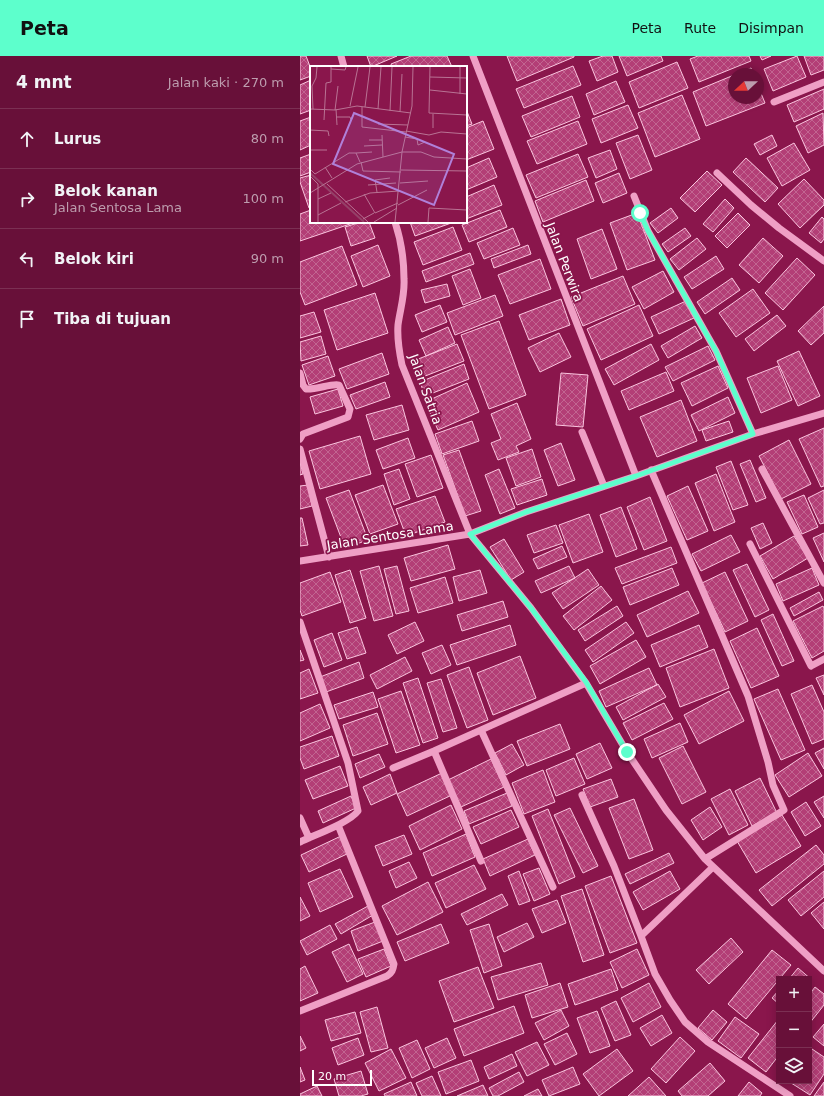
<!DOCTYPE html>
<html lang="id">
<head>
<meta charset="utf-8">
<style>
  :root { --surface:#681039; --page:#701e44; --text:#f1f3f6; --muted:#bd9dae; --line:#7b3053; --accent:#5dffcc }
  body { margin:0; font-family:"DejaVu Sans",sans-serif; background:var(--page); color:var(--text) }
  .controls { position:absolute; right:12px; bottom:12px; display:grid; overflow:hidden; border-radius:0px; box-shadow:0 2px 10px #0003 }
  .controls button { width:36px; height:36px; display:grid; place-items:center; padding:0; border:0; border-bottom:1px solid var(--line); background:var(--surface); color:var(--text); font:20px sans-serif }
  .compass { position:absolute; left:428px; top:12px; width:36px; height:36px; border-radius:50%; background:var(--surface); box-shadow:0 2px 10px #0003; rotate:248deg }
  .scale { position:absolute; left:12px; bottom:10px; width:60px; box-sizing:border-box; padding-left:4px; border:2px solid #fff; border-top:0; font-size:11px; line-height:14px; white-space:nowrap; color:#fff; -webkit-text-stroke:3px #8a164c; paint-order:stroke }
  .stop { position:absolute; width:12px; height:12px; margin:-9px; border:3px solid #5dffcc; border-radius:50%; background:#fff }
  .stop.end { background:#5dffcc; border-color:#fff; box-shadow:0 1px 4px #0008 }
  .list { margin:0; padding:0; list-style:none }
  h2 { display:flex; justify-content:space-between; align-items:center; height:52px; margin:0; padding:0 16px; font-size:17px }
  h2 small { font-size:13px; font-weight:400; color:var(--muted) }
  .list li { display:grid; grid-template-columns:26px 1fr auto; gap:12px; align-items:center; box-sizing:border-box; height:60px; padding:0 16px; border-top:1px solid var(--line) }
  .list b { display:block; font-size:15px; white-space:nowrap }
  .list p { margin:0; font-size:13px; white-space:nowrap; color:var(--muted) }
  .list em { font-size:13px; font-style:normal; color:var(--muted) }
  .icon { flex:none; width:22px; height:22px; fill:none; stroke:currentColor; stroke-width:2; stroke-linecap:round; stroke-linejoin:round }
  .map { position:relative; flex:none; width:524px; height:1040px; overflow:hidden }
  header { display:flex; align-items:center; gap:24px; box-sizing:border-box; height:56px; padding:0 20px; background:var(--accent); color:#111 }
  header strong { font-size:19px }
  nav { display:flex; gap:22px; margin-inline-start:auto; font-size:14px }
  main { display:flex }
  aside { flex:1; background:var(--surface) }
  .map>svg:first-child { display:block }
  .building { fill:url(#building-cross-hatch); stroke:#fbc5df }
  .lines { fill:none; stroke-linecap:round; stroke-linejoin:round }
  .minor { stroke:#ef9fc5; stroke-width:7 }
  .route { stroke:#5dffcc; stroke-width:5 }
  .labels { text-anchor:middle; stroke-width:3.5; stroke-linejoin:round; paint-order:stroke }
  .street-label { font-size:13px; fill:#fff; stroke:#8a164c }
  .inset-river { fill:none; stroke:#954068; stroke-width:2 }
  .inset-road { fill:none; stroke:#b97394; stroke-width:1 }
  .view { fill:#b080d9; fill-opacity:0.15; stroke:#b080d9; stroke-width:2 }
  .inset-edge { fill:none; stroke:#fff; stroke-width:2 }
</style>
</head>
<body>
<header>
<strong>Peta</strong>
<nav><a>Peta</a><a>Rute</a><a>Disimpan</a></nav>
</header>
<main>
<aside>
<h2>4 mnt<small>Jalan kaki · 270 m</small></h2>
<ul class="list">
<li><svg class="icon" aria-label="ahead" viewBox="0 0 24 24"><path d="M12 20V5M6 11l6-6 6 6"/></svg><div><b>Lurus</b></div><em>80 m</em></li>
<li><svg class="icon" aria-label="right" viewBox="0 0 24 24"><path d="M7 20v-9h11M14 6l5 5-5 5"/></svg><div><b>Belok kanan</b><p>Jalan Sentosa Lama</p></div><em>100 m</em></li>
<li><svg class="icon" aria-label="left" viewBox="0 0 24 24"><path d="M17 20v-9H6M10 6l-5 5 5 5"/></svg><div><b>Belok kiri</b></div><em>90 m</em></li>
<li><svg class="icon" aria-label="arrive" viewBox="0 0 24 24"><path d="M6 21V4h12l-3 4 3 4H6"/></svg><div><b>Tiba di tujuan</b></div></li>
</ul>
</aside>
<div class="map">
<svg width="524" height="1040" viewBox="0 0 524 1040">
  <defs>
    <pattern id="building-cross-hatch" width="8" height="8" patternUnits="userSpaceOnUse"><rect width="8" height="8" fill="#b33e76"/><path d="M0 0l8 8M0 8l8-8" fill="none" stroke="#c26591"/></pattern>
  </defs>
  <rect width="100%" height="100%" fill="#8a164c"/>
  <path class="building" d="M0 0H6L11 13V20L0 24Z
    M67 0H97L71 11Z
    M111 0H147L152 11H92L91 8Z
    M207 0H274V1L217 25Z
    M303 0H312L318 16 297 25 289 5Z
    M319 0H361L363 5 327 20Z
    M398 0H449L451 5 399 26 390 3Z
    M460 0H471L462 4Z
    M497 0 506 21 473 35 464 13Z
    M504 0H524V14L511 19Z
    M377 6 388 32 339 52 329 26Z
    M273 10 281 29 224 52 216 33Z
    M451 12 453 18H436Z
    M434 19V42H458V30L465 47 406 70 393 36Z
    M11 24V54L0 58V29Z
    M316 25 325 46 294 59 286 38Z
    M524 33V53L494 66 487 49Z
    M382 39 400 83 355 101 338 57Z
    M272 40 280 61 231 81 222 60Z
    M328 49 338 72 301 87 292 63Z
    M166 53 172 68 166 70Z
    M523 57 524 89 508 97 496 70Z
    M11 61V89L0 94V65Z
    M183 65 194 93 166 104V72Z
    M278 65 287 88 237 108 227 85Z
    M338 79 352 114 330 123 316 87Z
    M472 79 477 90 460 99 454 88Z
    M494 87 510 114 482 130 467 102Z
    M310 94 317 113 296 122 288 102Z
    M11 98V116L0 120V102Z
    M278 98 288 121 236 142 226 119Z
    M189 102 197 121 166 134V112Z
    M446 102 478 132 465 146 433 116Z
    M407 115 422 129 395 156 380 142Z
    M319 117 327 137 303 147 295 127Z
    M11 119V151L9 152 0 126V122Z
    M504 123 524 144V149L500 172 478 148Z
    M286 124 294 145 243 166 235 145Z
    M194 129 202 149 166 163V141Z
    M425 143 434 152 413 176 403 168Z
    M371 152 378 162 358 177 350 167Z
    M11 154V166H56L0 185V158Z
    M200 154 207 171 169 186 162 169Z
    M337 157 355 204 327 214 310 167Z
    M438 157 450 169 427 192 415 180Z
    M522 161 524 163V183L521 187 509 177Z
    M61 166H69L75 182 51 190 45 171Z
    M110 166H154L115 180Z
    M153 171 162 194 123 209 114 186Z
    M213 172 220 189 184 203 177 187Z
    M385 172 391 180 368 196 362 188Z
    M302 173 317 213 291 223 277 183Z
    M397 182 406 193 379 214 370 203Z
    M463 182 483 200 459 227 439 209Z
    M78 189 90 220 63 231 51 200Z
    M228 189 231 198 194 212 191 203Z
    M42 190 57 229 5 249 0 236V206Z
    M170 197 174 208 126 226 122 215Z
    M416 200 424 213 392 233 384 221Z
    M497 202 515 219 483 254 465 237Z
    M240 203 251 233 210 248 198 219Z
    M170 213 181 242 163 249 152 220Z
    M363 215 374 236 344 253 332 231Z
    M323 220 335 248 283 270 271 241Z
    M432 222 440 234 405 258 397 246Z
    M147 228 150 240 125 247 121 234Z
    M453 233 470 257 436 281 419 257Z
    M75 237 88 277 37 294 24 254Z
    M195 239 203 260 155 279 147 257Z
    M261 243 270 269 229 284 219 259Z
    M386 245 394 262 359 278 351 261Z
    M140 249 147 266 122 276 115 259Z
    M339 249 353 280 301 304 287 273Z
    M524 250V277L511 289 498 275Z
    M14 256 21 276 0 282V260Z
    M477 259 486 270 454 295 445 283Z
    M199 265 226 339 189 353 161 279Z
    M395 270 402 282 368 302 361 290Z
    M148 271 155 287 126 300 119 284Z
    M259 277 271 301 240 316 228 292Z
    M21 280 26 298 1 305 0 286Z
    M157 288 164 305 120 322 113 305Z
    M351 288 359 304 314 329 305 313Z
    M408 290 415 304 373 325 365 311Z
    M499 295 520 340 498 350 477 305Z
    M82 297 89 318 47 333 39 313Z
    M28 300 35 320 9 329 2 309Z
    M164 308 169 323 125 340 120 326Z
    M418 310 428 332 392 350 381 327Z
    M478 310 492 344 461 357 447 322Z
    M366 316 374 335 329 354 321 335Z
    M261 317 288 319 283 371 256 369Z
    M85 326 90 341 56 353 50 339Z
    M167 327 179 356 138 374 125 346Z
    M38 333 43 350 15 358 10 341Z
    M428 341 435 357 399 375 391 359Z
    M381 344 397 385 357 401 340 361Z
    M217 347 231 383 216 390 219 396 198 404 191 387 201 383 191 358Z
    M102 349 109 374 74 384 66 359Z
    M172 365 179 385 142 398 135 378Z
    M429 365 433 376 406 385 402 374Z
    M524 372V430L521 431 499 383Z
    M60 380 71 418 20 433 9 395Z
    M108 382 115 402 83 413 76 394Z
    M489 384 511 428 481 443 459 400Z
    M261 387 275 424 258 430 244 394Z
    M232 393 241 421 216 430 206 402Z
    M159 394 181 455 165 460 143 399Z
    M131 399 143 432 117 441 105 408Z
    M450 404 466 442 456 446 440 408Z
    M431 405 448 449 433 454 416 411Z
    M0 406 3 418 0 419Z
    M99 413 110 443 94 449 84 418Z
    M199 413 215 452 200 458 185 419Z
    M416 418 435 466 414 475 395 427Z
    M242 423 247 439 217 449 211 433Z
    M8 429 12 450 0 453V430Z
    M83 429 98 468 70 478 55 439Z
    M388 430 408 475 387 484 367 440Z
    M49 434 68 484 45 492 26 442Z
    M524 434V467L520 468 508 442Z
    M504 439 518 471 502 478 487 446Z
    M135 440 145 466 106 480 96 453Z
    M350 441 367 485 344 494 327 451Z
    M321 451 337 493 316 501 300 459Z
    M289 458 303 496 273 507 259 469Z
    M0 462H2L8 489 0 490Z
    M463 467 472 487 460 493 451 472Z
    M256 469 263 487 234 497 227 479Z
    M524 477V506L513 482Z
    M431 479 440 496 401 515 392 498Z
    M494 480 508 502 473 523 460 500Z
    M204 483 224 516 211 524 190 491Z
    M148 489 155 513 111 525 104 502Z
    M262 490 267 501 238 513 233 503Z
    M371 491 377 507 322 528 315 512Z
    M447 508 469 554 455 561 433 514Z
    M79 510 93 560 74 565 60 515Z
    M97 510 109 555 96 558 84 513Z
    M269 510 275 522 241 537 235 525Z
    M372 512 379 529 330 549 323 531Z
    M512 512 519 529 483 545 476 528Z
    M288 513 299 529 263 553 252 537Z
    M50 514 66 562 50 567 35 519Z
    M180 514 187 537 159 545 153 521Z
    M30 516 41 546 2 560 0 554V527Z
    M425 516 448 565 425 576 402 527Z
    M145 521 153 547 118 557 110 532Z
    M301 530 312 544 274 574 263 560Z
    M388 535 399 557 347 581 337 559Z
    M519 536 523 544 494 560 490 552Z
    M203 545 208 561 162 575 157 559Z
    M317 550 323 560 285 585 278 574Z
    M523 550 524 552V595L512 602 493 565Z
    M473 558 494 605 482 610 461 564Z
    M115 566 124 585 97 598 88 579Z
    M326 566 334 577 293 606 285 594Z
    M210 569 216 589 157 609 150 589Z
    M399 569 408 591 360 611 351 589Z
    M57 571 66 597 47 603 38 577Z
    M457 572 479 620 451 632 430 585Z
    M32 577 42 604 24 611 14 584Z
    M336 584 346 601 300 628 290 610Z
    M142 589 151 609 131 618 122 597Z
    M414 593 429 632 380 651 366 612Z
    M0 594 4 604 0 605Z
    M220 600 236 642 193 659 177 617Z
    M105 601 112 615 77 633 70 619Z
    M59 606 64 622 26 636 20 621Z
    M169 611 188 664 167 672 147 619Z
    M349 612 357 629 306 651 299 635Z
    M9 613 18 637 0 643V617Z
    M524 619V639L516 622Z
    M118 622 138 682 123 687 103 627Z
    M141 623 157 672 143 676 127 627Z
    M358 628 366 641 323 664 316 651Z
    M512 629 524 656V683L512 688 491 638Z
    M478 633 505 694 481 704 454 643Z
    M101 635 120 689 96 697 78 643Z
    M429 635 444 665 399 688 384 659Z
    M73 636 78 651 39 663 34 649Z
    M364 647 373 663 332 684 323 667Z
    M20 648 30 672 0 685V657Z
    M77 657 88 688 53 700 43 669Z
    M380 667 388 686 352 702 344 683Z
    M260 668 270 693 227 710 217 685Z
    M32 680 39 700 4 713 0 702V691Z
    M300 687 312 712 287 723 276 698Z
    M212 688 224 709 206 719 195 697Z
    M383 690 406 736 382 748 359 702Z
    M524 692V713L515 697Z
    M508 697 522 720 489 741 475 719Z
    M79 698 85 711 60 722 55 708Z
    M274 702 285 728 256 740 246 714Z
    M191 703 204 731 161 751 148 724Z
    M40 710 48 730 13 743 5 724Z
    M243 714 255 746 224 758 212 727Z
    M142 717 152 739 107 760 97 738Z
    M90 718 97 737 71 749 63 731Z
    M460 722 477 757 452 770 435 735Z
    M311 723 318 741 290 751 283 733Z
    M430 733 448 769 429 779 411 743Z
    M207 737 212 750 169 768 164 755Z
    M51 740 56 752 23 767 18 755Z
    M524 740V762L514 746Z
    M334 743 353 794 329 803 309 752Z
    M506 746 521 770 505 780 491 756Z
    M151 749 162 773 120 794 109 770Z
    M410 751 422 771 403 784 391 764Z
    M270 752 298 810 283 817 254 759Z
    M248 753 275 821 259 828 232 760Z
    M211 754 219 771 181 788 173 771Z
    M482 759 501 790 456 817 437 785Z
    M166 778 175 801 132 820 123 797Z
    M104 779 112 798 83 810 75 790Z
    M41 780 49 797 9 816 1 799Z
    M228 783 235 799 190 820 183 803Z
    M516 789 524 799V808L472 850 459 834Z
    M369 797 374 807 330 828 325 818Z
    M109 806 117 822 96 832 89 815Z
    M174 809 186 833 146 852 135 827Z
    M239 812 250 838 234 845 223 818Z
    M40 813 53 841 20 856 8 827Z
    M219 815 230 845 219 849 208 820Z
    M370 815 380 833 343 854 333 836Z
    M524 815V841L501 860 488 844Z
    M311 820 337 887 310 897 285 830Z
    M128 826 143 856 97 879 82 850Z
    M282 833 304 899 283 906 261 840Z
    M202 838 208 849 167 869 161 858Z
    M0 841 10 860 0 865Z
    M257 844 266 867 242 877 232 853Z
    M524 846V873L511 857Z
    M68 850 73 859 41 878 35 868Z
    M75 866 83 885 58 895 51 875Z
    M227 867 234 881 204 896 197 881Z
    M141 868 149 887 105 905 97 886Z
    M189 868 202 910 184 917 170 874Z
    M30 869 37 883 7 899 0 885Z
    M431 882 443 896 409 928 396 914Z
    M49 888 63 918 47 926 32 896Z
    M84 893 91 910 66 921 58 903Z
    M337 893 349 919 322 932 310 906Z
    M472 894 491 909 446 963 428 948Z
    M241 907 248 929 198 944 191 921Z
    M5 910 18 937 0 945V913Z
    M178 911 194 952 154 966 139 925Z
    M498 912 512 924 509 927V923H489Z
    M311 913 318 934 275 949 268 928Z
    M260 927 268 951 232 962 225 939Z
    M349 927 361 951 333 966 321 942Z
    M515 931 524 938V949L509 968V939Z
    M479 934V948L472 942Z
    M316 945 331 979 315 985 301 952Z
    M214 950 224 977 164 1000 154 973Z
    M77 951 88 992 71 996 60 956Z
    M261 954 269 970 244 984 235 967Z
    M413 954 427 966 412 984 398 972Z
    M297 955 310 990 290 997 277 962Z
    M55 956 61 977 31 985 25 964Z
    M362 959 372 977 351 990 340 972Z
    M435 961 459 978 441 1002 418 985Z
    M478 964 479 965V999L466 1016 448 1002Z
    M524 968V990L513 981Z
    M267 977 277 998 255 1009 244 988Z
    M0 980 6 992 0 995Z
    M380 981 395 995 366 1027 351 1013Z
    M58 982 64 999 38 1009 32 992Z
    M147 982 156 1002 134 1012 125 992Z
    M117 984 130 1013 112 1022 99 992Z
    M237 986 249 1009 227 1020 215 996Z
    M509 991 524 1001V1018L510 1039 488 1025H509Z
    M91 993 106 1022 79 1035 65 1007Z
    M317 993 333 1015 299 1040 283 1018Z
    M212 998 217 1010 189 1023 184 1011Z
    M171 1004 179 1025 146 1038 138 1016Z
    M410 1007 425 1025 408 1040H382L378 1035Z
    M0 1011 5 1024 0 1026Z
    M273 1011 280 1028 249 1040 242 1024Z
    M61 1015 68 1038 61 1040H39L34 1023Z
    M219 1016 224 1026 198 1040H193L189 1032Z
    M132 1020 141 1040H122L116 1027Z
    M349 1021 366 1040H328Z
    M111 1026 117 1040H85L84 1038Z
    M449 1026 462 1037 460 1040H438Z
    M524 1026V1040H514Z
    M183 1029 188 1040H157Z
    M17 1030 22 1040H0V1038Z
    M238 1033 242 1040H224Z"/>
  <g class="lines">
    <path class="minor" d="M41 0 44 11
      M173 0 336 420
      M474 46 524 26
      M417 117 451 149 479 172 524 205
      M334 140 348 175 416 295 453 378
      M95 166C101 184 104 204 104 223 105 239 100 254 98 269 97 283 99 295 102 309L170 478 231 552 286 627 327 696 366 754 405 803 524 915
      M0 317 3 329 6 333C16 334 32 327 39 329L50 353 48 361 3 378 0 383
      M282 376 304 430
      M0 393 29 501
      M462 413 524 527
      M351 414 448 640 468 706 473 729 484 754 405 803
      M450 488 511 610 524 603
      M0 505 170 478 226 456 336 420 453 378 524 357
      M0 566 48 707 58 755C49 767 14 779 0 786
      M181 674 253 831
      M134 695 181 805
      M93 712 134 695 286 627
      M282 739 314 810 341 880
      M0 762 9 782
      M413 811 341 880 355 918 370 944 385 966 408 986 490 1040
      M0 955 87 920C92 917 93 914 94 908L38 769"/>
  </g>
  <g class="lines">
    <path class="route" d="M327 696 286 626 231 552 170 478 226 456 336 420 453 378 416 295 348 175 340 157"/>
  </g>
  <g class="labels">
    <g class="street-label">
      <text transform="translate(265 206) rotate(69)" y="5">Jalan Perwira</text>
      <text transform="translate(126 333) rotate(70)" y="5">Jalan Satria</text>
      <text transform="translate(90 479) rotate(-9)" y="5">Jalan Sentosa Lama</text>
    </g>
  </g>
  <g transform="translate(10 10)">
    <rect width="157" height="157" fill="#8a164c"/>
    <path class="inset-river" d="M0 107 54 156"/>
    <path class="inset-road" d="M120 1 119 47 157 49M21 3 35 4 36 1M120 11 157 12M120 24 157 28M150 28V1M40 40 48 1M52 41V61L96 66M55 41 60 1M0 43 25 44 47 40 101 47M3 43 2 20 6 12 7 1M26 43 27 59M68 43 71 1M25 44 28 20M80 45 82 1M90 46 92 8M27 51H40L41 54M14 54 16 17 21 16V1M68 58 98 59M123 62V48M0 64 18 65 19 70M96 65 119 69 131 66 157 68M72 69 73 91M95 71 107 73 108 79 115 76M59 74H72M54 80 72 79M0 84H17M46 87 62 86M51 96 53 105 91 106M15 101 22 112M0 103 5 108 39 87H46L50 96M91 104 157 105M0 110 8 118V156M90 117 118 115M17 118 58 156M58 119 86 117M67 126 65 114 80 112M0 127 47 98 92 86H111L124 91 157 93M54 128 65 147 88 137M8 133 21 127M35 136 60 127 89 125M88 139 117 124M8 149 31 137M53 153 64 147M64 156 87 142M85 156 92 86 102 40 103 1M118 156 119 142 157 144"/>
    <path class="view" d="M44 47 144 88 124 139 23 98Z"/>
    <rect width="157" height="157" class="inset-edge"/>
  </g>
</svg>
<div class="controls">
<button>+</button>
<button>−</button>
<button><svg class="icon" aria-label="layers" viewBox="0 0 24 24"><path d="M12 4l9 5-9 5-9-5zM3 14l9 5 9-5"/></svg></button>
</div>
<svg class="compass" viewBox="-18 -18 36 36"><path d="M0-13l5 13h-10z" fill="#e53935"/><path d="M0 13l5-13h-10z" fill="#bd9dae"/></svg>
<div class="scale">20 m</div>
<div class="stop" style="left:340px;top:157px"></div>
<div class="stop end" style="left:327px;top:696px"></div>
</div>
</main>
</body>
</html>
